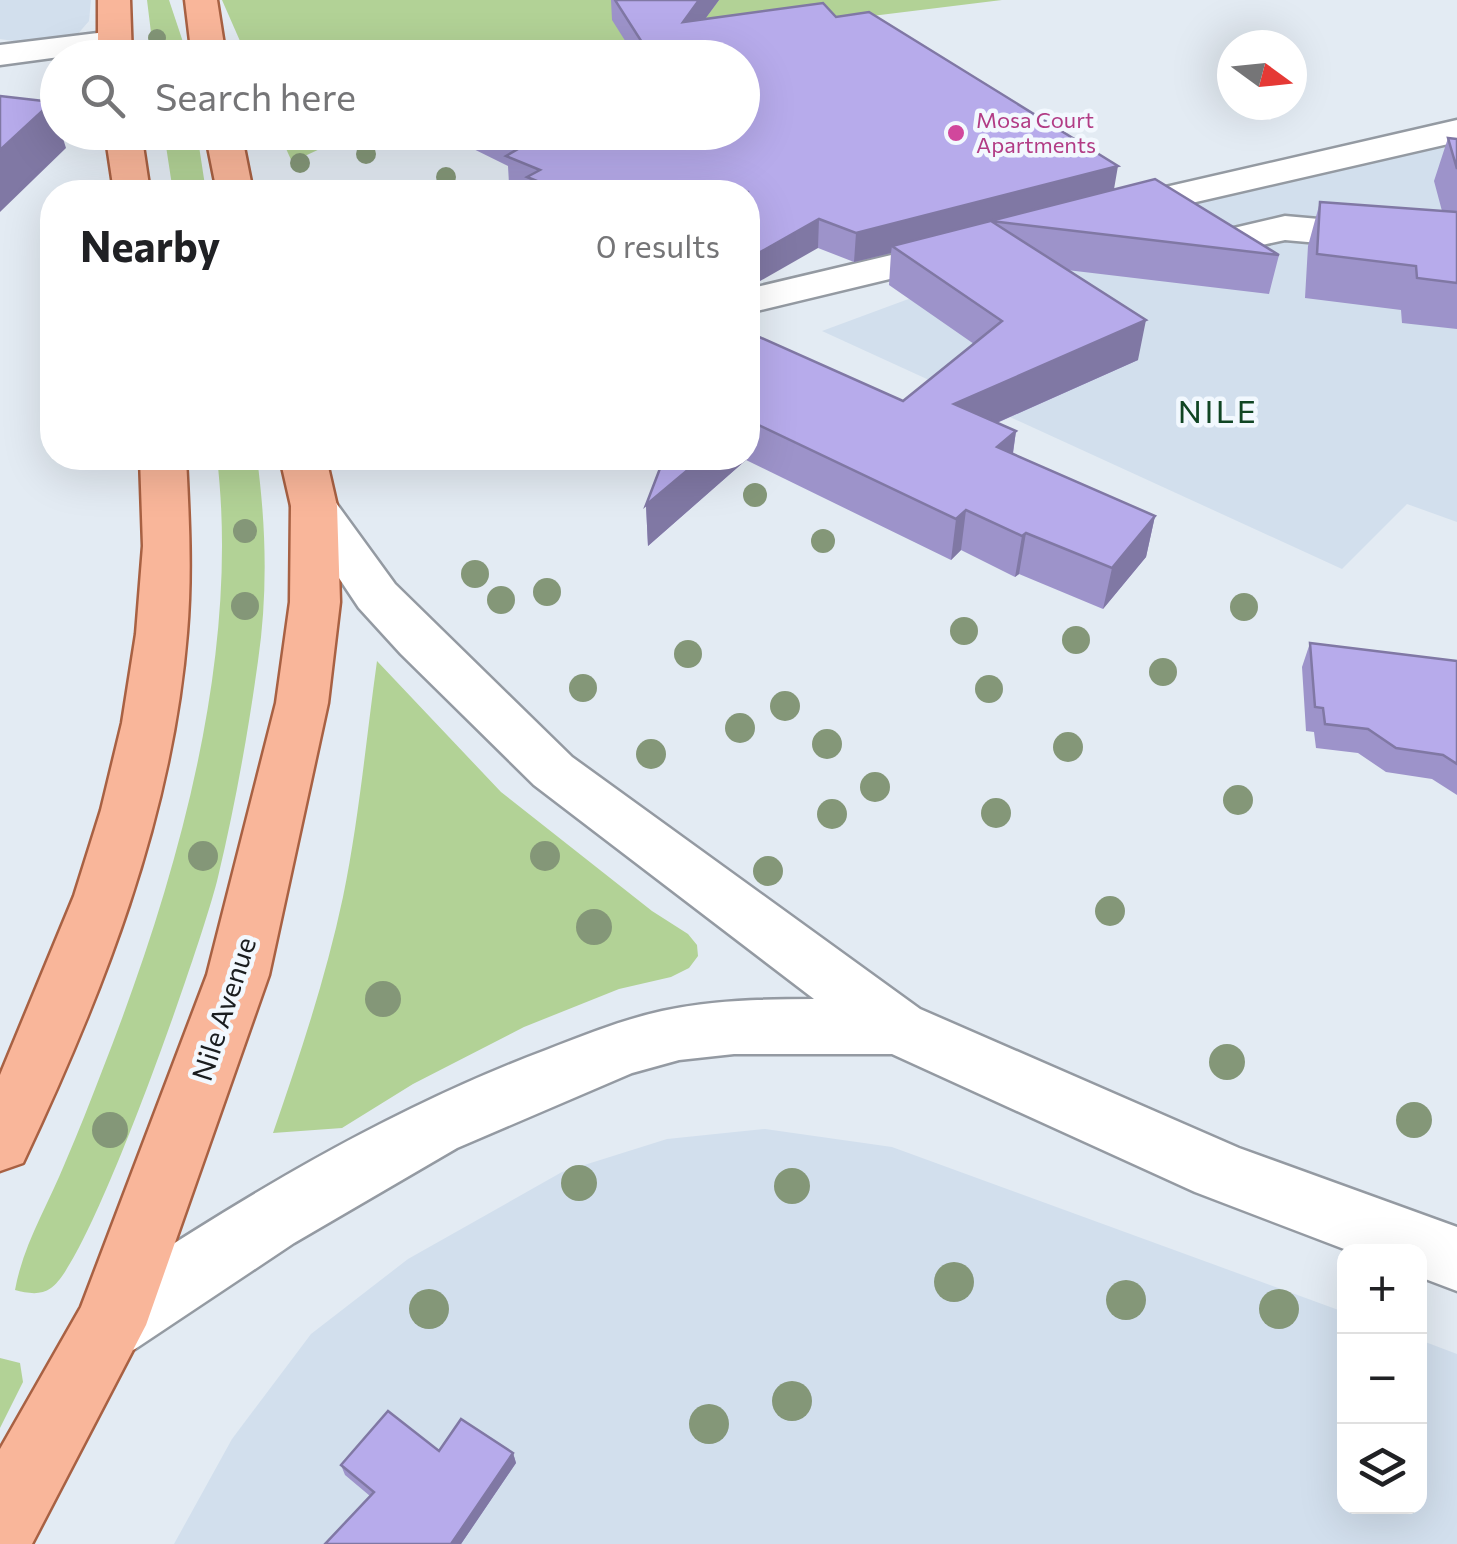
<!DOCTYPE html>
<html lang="en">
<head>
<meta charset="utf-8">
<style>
  :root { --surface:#fff; --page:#f6f6f6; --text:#202124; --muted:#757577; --line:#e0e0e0 }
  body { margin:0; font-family:Commissioner,sans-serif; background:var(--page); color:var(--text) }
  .controls { position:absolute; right:30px; bottom:30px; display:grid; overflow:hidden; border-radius:20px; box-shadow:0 10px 40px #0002 }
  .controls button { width:90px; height:90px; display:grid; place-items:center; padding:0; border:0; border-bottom:2px solid var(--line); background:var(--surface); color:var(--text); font:50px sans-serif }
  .compass { position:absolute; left:1217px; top:30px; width:90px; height:90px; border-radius:50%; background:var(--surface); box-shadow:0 10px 40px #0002; rotate:105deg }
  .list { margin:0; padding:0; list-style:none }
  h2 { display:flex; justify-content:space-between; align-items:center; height:130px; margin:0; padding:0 40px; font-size:42px }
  h2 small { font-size:32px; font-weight:400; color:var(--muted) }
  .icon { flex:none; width:55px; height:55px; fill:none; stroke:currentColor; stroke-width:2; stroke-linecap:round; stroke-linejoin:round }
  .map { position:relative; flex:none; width:1457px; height:1544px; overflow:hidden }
  .search { position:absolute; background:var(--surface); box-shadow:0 10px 40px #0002; left:40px; top:40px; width:720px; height:110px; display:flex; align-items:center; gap:25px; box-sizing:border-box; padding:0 35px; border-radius:55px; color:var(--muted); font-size:38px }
  .panel { position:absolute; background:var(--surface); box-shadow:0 10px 40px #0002; left:40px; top:180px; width:720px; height:290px; border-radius:40px }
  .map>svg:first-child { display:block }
  .built { fill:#d2dfed }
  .green { fill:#b2d296 }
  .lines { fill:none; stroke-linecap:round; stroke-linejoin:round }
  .minor-casing { stroke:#949aa2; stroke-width:5 }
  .major-casing { stroke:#a86143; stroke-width:5 }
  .minor { fill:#fff; fill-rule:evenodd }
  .major { fill:#f9b69a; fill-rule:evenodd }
  .tree { fill:#849778 }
  .wall { fill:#9d93ca }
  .shaded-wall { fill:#8078a4 }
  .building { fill:#b7abeb; stroke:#8078a4; stroke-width:2.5 }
  .hotel-dot { fill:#d1479c; stroke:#f2f8fe; stroke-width:4 }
  .labels { text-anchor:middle; stroke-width:9; stroke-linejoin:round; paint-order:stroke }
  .far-hotel-label { font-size:22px; fill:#b23c85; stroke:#f2f8fe; text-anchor:start }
  .street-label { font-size:28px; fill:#1a1d1f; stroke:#f2f8fe }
  .quarter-label { font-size:32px; letter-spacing:2.5px; fill:#104523; stroke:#f2f8fe }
</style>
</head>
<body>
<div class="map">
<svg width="1457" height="1544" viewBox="0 0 1457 1544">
  <rect width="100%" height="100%" fill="#e3ebf3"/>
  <path class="built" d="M0 0H91L89 21 76 36 27 43 0 39Z
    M1457 142V522L1407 504 1342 569 822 331 1111 224Z
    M765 1129 892 1147 1344 1312V1506H1420V1340L1457 1354V1544H174L232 1439 311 1334 408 1259 562 1172 667 1139Z"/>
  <path class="green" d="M147 0H169L188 57H154Z
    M222 0H1002L532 58 247 57Z
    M164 133H197L206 192H173Z
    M279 133H354L292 162Z
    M217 458H257C266 525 268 593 258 661 248 733 235 806 218 877 204 937 91 1262 51 1288 40 1296 27 1293 15 1290 23 1245 48 1205 65 1163 78 1133 90 1102 102 1071 175 885 241 660 217 458Z
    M377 661 501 792 652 911 688 934 697 945 698 956 689 968 671 977 619 989 524 1027 413 1084 342 1128 273 1133C300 1055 326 977 343 897 359 819 366 740 377 661Z
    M0 1358 20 1363 23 1382 0 1428Z"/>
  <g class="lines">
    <g class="minor-casing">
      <path id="minor" d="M114 31 126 34 130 41 126 48 0 65V45Z
        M1457 120V142L1109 222 1096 219 1090 211 1096 203 1109 200Z
        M1285 216 1387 225 1401 229 1406 237 1401 245 1387 249 1285 240 1235 251 1221 247 1216 239 1221 231Z
        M963 238 977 242 983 250 977 258 748 313V289Z
        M314 491 331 496 395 584 572 757 920 1009 1239 1148 1457 1227V1291L1420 1277V1252H1352L1195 1192 892 1054H734L679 1060 632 1073 457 1148 294 1243 135 1349 110 1359 85 1349 74 1325 85 1301C232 1204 381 1112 546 1050 584 1035 622 1020 662 1011 711 1000 763 999 814 999L534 785 401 654 359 608 291 506 297 496Z"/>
    </g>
    <g class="major-casing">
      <path id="major" d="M98 0H130L132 58H98Z
        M185 0H217L226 58H192Z
        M105 132H141L150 192H114Z
        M205 132H241L253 192H217Z
        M140 458H186C189 517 192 575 187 633 172 820 102 995 23 1163L0 1171V1075L74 896 101 810 122 723 136 634 143 546Z
        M280 458H326L337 506 340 602 328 703 269 975 146 1325 32 1544H0V1449L81 1307 207 975 276 703 290 602 291 506Z"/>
    </g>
    <use href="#minor" class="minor"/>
    <use href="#major" class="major"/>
  </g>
  <g class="tree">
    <circle cx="157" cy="38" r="9"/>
    <circle cx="366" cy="154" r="10"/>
    <circle cx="300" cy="163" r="10"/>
    <circle cx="446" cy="177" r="10"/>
    <circle cx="755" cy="495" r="12"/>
    <circle cx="245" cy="531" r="12"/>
    <circle cx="823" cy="541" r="12"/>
    <circle cx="475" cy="574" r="14"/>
    <circle cx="547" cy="592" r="14"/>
    <circle cx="501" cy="600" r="14"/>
    <circle cx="245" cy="606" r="14"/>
    <circle cx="1244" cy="607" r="14"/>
    <circle cx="964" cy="631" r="14"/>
    <circle cx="1076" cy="640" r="14"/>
    <circle cx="688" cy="654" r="14"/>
    <circle cx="1163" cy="672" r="14"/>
    <circle cx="583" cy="688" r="14"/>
    <circle cx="989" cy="689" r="14"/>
    <circle cx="785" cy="706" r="15"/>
    <circle cx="740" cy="728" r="15"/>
    <circle cx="827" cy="744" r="15"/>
    <circle cx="1068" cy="747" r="15"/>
    <circle cx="651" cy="754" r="15"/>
    <circle cx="875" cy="787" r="15"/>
    <circle cx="1238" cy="800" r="15"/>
    <circle cx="996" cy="813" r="15"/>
    <circle cx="832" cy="814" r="15"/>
    <circle cx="203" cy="856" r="15"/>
    <circle cx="545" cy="856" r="15"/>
    <circle cx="768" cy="871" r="15"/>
    <circle cx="1110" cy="911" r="15"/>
    <circle cx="594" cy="927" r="18"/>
    <circle cx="383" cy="999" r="18"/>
    <circle cx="1227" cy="1062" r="18"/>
    <circle cx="1414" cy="1120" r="18"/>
    <circle cx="110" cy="1130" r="18"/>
    <circle cx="579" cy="1183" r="18"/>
    <circle cx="792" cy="1186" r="18"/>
    <circle cx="954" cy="1282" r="20"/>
    <circle cx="1126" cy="1300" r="20"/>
    <circle cx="429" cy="1309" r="20"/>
    <circle cx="1279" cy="1309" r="20"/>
    <circle cx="792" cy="1401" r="20"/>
    <circle cx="709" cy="1424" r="20"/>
  </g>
  <path class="wall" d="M611 0H719L705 19 836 17 1114 189 1279 255 1269 294 1067 270 1138 360 997 423 1016 431 1013 454 1155 516 1146 557 1103 609 1019 574 1015 577 961 550 951 560 746 460 648 546 646 505 664 458H748V332L903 401 974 344 889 285 891 253 854 262 818 248 748 192H528L509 184 508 166 439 132H742V58H636L612 20Z
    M1448 138 1457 139V329L1402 323 1401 310 1305 298 1308 246 1320 202 1442 211 1434 181Z
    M1310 643 1457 661V795L1432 779 1386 772 1358 753 1316 748 1314 732 1306 731 1302 667Z
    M439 1451 513 1453 516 1463 461 1544H325L370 1496 345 1475 341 1465Z"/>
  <path class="shaded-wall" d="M699 0H719L683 49V22Z
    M52 102 58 120V132H61L66 148 0 212V150Z
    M1118 166 1113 195 991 221 892 246 891 253 854 262 856 233Z
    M819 219 818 248 748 288V259Z
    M1146 320 1138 360 949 444 954 404Z
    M1016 431 1010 472 997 447Z
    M702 458H746V460L648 546 646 505Z
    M966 510 961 550 951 560 956 519Z
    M1155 516 1146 557 1103 609 1112 568Z
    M1026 533 1019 574 1015 577 1022 536Z
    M513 1453 516 1463 461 1544H451Z"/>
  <path class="building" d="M615 0H699L683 22 823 3 836 17 869 12 1118 166 856 233 819 219 748 259V192H564L527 177 540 170 506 156 523 146 494 132H742V58H652Z
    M537 53 549 58H528Z
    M0 96 52 102 0 150Z
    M1448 138 1457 139V169Z
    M1155 179 1279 255 991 221 1146 320 954 404 1016 431 997 447 1155 516 1112 568 1026 533 1022 536 966 510 956 519 748 420V332L903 401 1002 321 892 246Z
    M1320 202 1457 212V283L1417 278 1416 266 1317 254Z
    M664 458H702L646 505Z
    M1310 643 1457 661V764L1443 755 1396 748 1368 729 1325 724 1323 708 1315 707Z
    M388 1411 439 1451 461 1419 513 1453 451 1544H325L374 1492 341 1465Z"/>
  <circle class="hotel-dot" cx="956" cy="133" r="10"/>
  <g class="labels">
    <g class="far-hotel-label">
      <text x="976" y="128">Mosa Court<tspan x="976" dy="25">Apartments</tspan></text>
    </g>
    <g class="street-label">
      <text transform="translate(224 1009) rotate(-72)" y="10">Nile Avenue</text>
    </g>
    <g class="quarter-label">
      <text x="1218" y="423">NILE</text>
    </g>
  </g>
</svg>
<div class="controls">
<button>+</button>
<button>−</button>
<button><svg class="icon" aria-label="layers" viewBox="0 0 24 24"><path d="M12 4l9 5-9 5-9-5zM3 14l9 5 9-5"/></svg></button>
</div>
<svg class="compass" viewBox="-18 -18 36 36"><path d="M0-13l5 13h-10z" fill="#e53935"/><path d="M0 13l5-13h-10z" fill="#757577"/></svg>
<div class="search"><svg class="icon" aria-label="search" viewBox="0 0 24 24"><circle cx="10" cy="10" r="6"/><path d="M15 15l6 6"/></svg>Search here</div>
<section class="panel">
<h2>Nearby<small>0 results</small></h2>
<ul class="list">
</ul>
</section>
</div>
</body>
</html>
